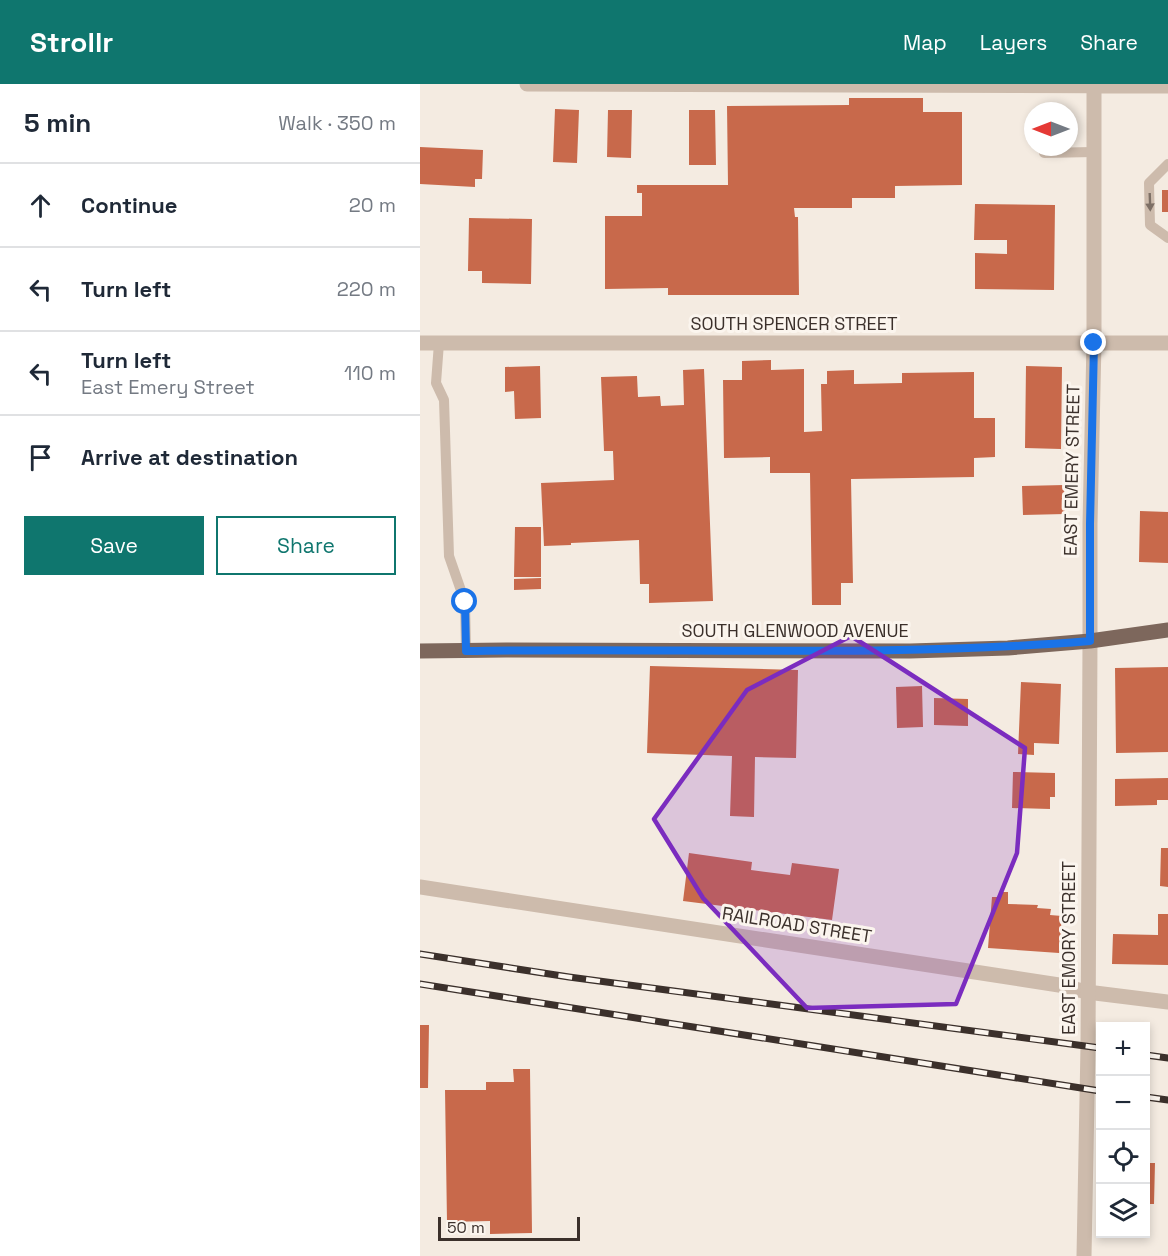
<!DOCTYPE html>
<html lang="en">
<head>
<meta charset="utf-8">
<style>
  :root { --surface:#fff; --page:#f6f6f7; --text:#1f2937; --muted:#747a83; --line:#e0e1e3; --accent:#0f766e }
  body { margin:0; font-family:"Space Grotesk",sans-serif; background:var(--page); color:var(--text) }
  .controls { position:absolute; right:18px; bottom:18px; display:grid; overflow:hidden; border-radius:0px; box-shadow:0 3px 9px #0003 }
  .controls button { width:54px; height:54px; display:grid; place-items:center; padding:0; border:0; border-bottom:2px solid var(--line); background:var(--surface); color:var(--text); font:30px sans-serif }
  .compass { position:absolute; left:604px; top:18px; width:54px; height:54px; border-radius:50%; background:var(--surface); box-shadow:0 3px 9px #0003; rotate:270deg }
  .scale { position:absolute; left:18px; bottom:15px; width:142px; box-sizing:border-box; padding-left:6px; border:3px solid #3b302b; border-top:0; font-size:16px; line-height:21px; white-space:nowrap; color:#3b302b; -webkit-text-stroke:4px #fbf5ee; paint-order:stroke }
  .stop { position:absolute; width:18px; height:18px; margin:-14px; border:4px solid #1a73e8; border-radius:50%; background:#fff }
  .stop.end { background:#1a73e8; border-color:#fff; box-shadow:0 2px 6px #0008 }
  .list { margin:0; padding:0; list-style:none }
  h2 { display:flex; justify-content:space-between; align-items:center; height:78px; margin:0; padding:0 24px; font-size:26px }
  h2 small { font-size:20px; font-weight:400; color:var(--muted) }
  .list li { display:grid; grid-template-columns:39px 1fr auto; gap:18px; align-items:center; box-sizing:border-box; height:84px; padding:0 24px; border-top:2px solid var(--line) }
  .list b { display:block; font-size:22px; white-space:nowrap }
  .list p { margin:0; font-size:20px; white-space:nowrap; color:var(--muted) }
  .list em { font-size:20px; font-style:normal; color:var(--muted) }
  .actions { display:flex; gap:12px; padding:18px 24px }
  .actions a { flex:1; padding:14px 0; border:2px solid var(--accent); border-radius:0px; text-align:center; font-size:21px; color:var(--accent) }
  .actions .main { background:var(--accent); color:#fff }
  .icon { flex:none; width:33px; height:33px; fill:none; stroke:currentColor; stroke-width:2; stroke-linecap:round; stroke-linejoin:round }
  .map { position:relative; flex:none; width:748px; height:1172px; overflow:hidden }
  header { display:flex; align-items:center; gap:36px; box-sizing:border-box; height:84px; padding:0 30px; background:var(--accent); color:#fff }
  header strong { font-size:28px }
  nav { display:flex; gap:33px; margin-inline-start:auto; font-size:21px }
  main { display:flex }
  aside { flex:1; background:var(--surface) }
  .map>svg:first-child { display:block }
  .building { fill:#c8694b }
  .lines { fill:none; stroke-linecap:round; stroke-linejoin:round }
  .service { stroke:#cdbbac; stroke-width:10 }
  .minor { stroke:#cdbbac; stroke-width:15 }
  .tertiary { stroke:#cdbbac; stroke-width:15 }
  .primary { stroke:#7d675c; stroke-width:15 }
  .rail-casing { stroke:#3b302b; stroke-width:7 }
  .rail { stroke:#fbf5ee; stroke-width:4.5; stroke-dasharray:14; stroke-linecap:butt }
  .oneway { fill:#7d6f65 }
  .route { stroke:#1a73e8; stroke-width:8 }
  .marked { fill:#7b2cbf; fill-opacity:0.2; stroke:#7b2cbf; stroke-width:4.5; stroke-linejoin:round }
  .labels { text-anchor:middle; stroke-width:6; stroke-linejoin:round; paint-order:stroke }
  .street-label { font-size:18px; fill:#3b302b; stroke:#fbf5ee }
</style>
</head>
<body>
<header>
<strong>Strollr</strong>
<nav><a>Map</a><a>Layers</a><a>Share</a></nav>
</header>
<main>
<aside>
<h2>5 min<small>Walk · 350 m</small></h2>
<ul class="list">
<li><svg class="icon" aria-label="ahead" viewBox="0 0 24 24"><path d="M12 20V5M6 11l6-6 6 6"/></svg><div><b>Continue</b></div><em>20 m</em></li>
<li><svg class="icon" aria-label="left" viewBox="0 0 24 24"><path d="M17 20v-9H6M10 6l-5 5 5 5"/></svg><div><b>Turn left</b></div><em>220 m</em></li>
<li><svg class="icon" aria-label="left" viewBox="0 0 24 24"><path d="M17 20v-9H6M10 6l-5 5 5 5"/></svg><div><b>Turn left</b><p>East Emery Street</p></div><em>110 m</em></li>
<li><svg class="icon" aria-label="arrive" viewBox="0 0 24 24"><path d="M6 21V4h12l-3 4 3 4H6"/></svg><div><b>Arrive at destination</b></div></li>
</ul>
<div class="actions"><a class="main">Save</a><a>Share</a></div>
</aside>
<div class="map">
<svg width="748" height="1172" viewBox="0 0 748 1172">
  <rect width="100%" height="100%" fill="#f4ebe1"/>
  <path class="building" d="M429 14H503V28H542V101L475 102V114H432V124H374L375 133H378L379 211H248V204L185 205V132H222V109H217V101H308L307 22 429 21Z
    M135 25 159 26 157 79 133 78Z
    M188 26H212L211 74 187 73Z
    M269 26H295L296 81H269Z
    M0 63 63 66 62 95H55V103L0 100Z
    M742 106H748V128H742Z
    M555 120 635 121 634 206 555 205V169L587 170V156H554Z
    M49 134 112 135 111 200 62 199V187H48Z
    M351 276V286L384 285V348L402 347 401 300H407V287L434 286V300L482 299V289L554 288V334H575V373L554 374V393L431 395 433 499H421V521H392L390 389H350V373L304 374 303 296H322V277Z
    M120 282 121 334 95 335 94 307 85 308V283Z
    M606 282 642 283 641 365 605 364Z
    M284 285 293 517 229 519V500H220L219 456 151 459V461L124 462 121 399 194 396 193 367H184L181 293 217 292 218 313 240 312 241 322 264 321 263 286Z
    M644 401 645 430 603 431 602 402Z
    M720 427 748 428V479L719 478Z
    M95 443H121V493H94Z
    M121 494V505L94 506V495Z
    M230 582 378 586 376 674 335 673 334 733 310 732 312 672 227 669Z
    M748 583V668L696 669 695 584Z
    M601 598 641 600 639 660 614 659V671L598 670Z
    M502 602 503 643 477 644 476 603Z
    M514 614 548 615V642L514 641Z
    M593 688 635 689V713H630V725L592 724Z
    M748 694V716H737V721L695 722V695Z
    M741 764H748V803L740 802Z
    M269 769 332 778 331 786 370 791 372 779 419 785 412 836 263 817Z
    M581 808H588V820L618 821 617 824 631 825 630 831 642 832 639 869 568 864 572 813H581Z
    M738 830H748V881L692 880 693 850 738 851Z
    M0 941H9L8 1004H0Z
    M93 985H110L112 1149 70 1150V1137L27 1138 25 1006H66V998H94Z
    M726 1079H735L734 1120H726Z"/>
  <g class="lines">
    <path class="service" d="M624 69 673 68
      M748 80 729 99 730 141 748 154
      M19 259 16 299 24 316 29 472 45 518 46 567"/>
    <path class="minor" d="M107 0 748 2
      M0 259H748
      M670 557V440L674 259V1
      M0 803 639 901 667 908 748 918"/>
    <path class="tertiary" d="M664 1172 668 962 670 557"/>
    <path class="primary" d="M0 567 86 566 490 567 588 564 670 557 748 546"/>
    <g class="rail-casing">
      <path id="rail" d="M0 870 149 893 680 964
        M0 900 680 1007
        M726 971 748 974
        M726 1013 748 1016"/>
    </g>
    <use href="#rail" class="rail"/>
  </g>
  <defs><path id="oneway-solid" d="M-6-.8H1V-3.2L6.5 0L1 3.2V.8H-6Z" transform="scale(1.5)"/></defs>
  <use class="oneway" href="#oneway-solid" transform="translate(730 118) rotate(88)"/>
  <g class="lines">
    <path class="route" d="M45 518 46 567C254 563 463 574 670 557V440L674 259"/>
  </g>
  <path class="marked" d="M431 552 605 664 597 769 536 920 387 924 283 814 234 735 327 606Z"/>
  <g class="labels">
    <g class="street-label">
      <text x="374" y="246">SOUTH SPENCER STREET</text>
      <text transform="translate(652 386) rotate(-89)" y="6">EAST EMERY STREET</text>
      <text x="375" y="553">SOUTH GLENWOOD AVENUE</text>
      <text transform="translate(377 841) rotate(9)" y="6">RAILROAD STREET</text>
      <text transform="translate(649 864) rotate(-90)" y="6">EAST EMORY STREET</text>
    </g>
  </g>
</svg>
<div class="controls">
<button>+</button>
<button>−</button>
<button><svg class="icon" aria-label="locate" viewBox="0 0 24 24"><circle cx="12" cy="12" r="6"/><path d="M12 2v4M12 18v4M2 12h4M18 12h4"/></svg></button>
<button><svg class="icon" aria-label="layers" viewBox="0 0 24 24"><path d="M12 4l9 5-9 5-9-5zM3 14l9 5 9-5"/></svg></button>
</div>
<svg class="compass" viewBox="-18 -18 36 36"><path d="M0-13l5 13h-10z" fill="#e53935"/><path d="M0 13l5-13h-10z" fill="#747a83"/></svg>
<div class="scale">50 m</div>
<div class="stop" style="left:45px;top:518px"></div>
<div class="stop end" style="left:674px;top:259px"></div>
</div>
</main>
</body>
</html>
